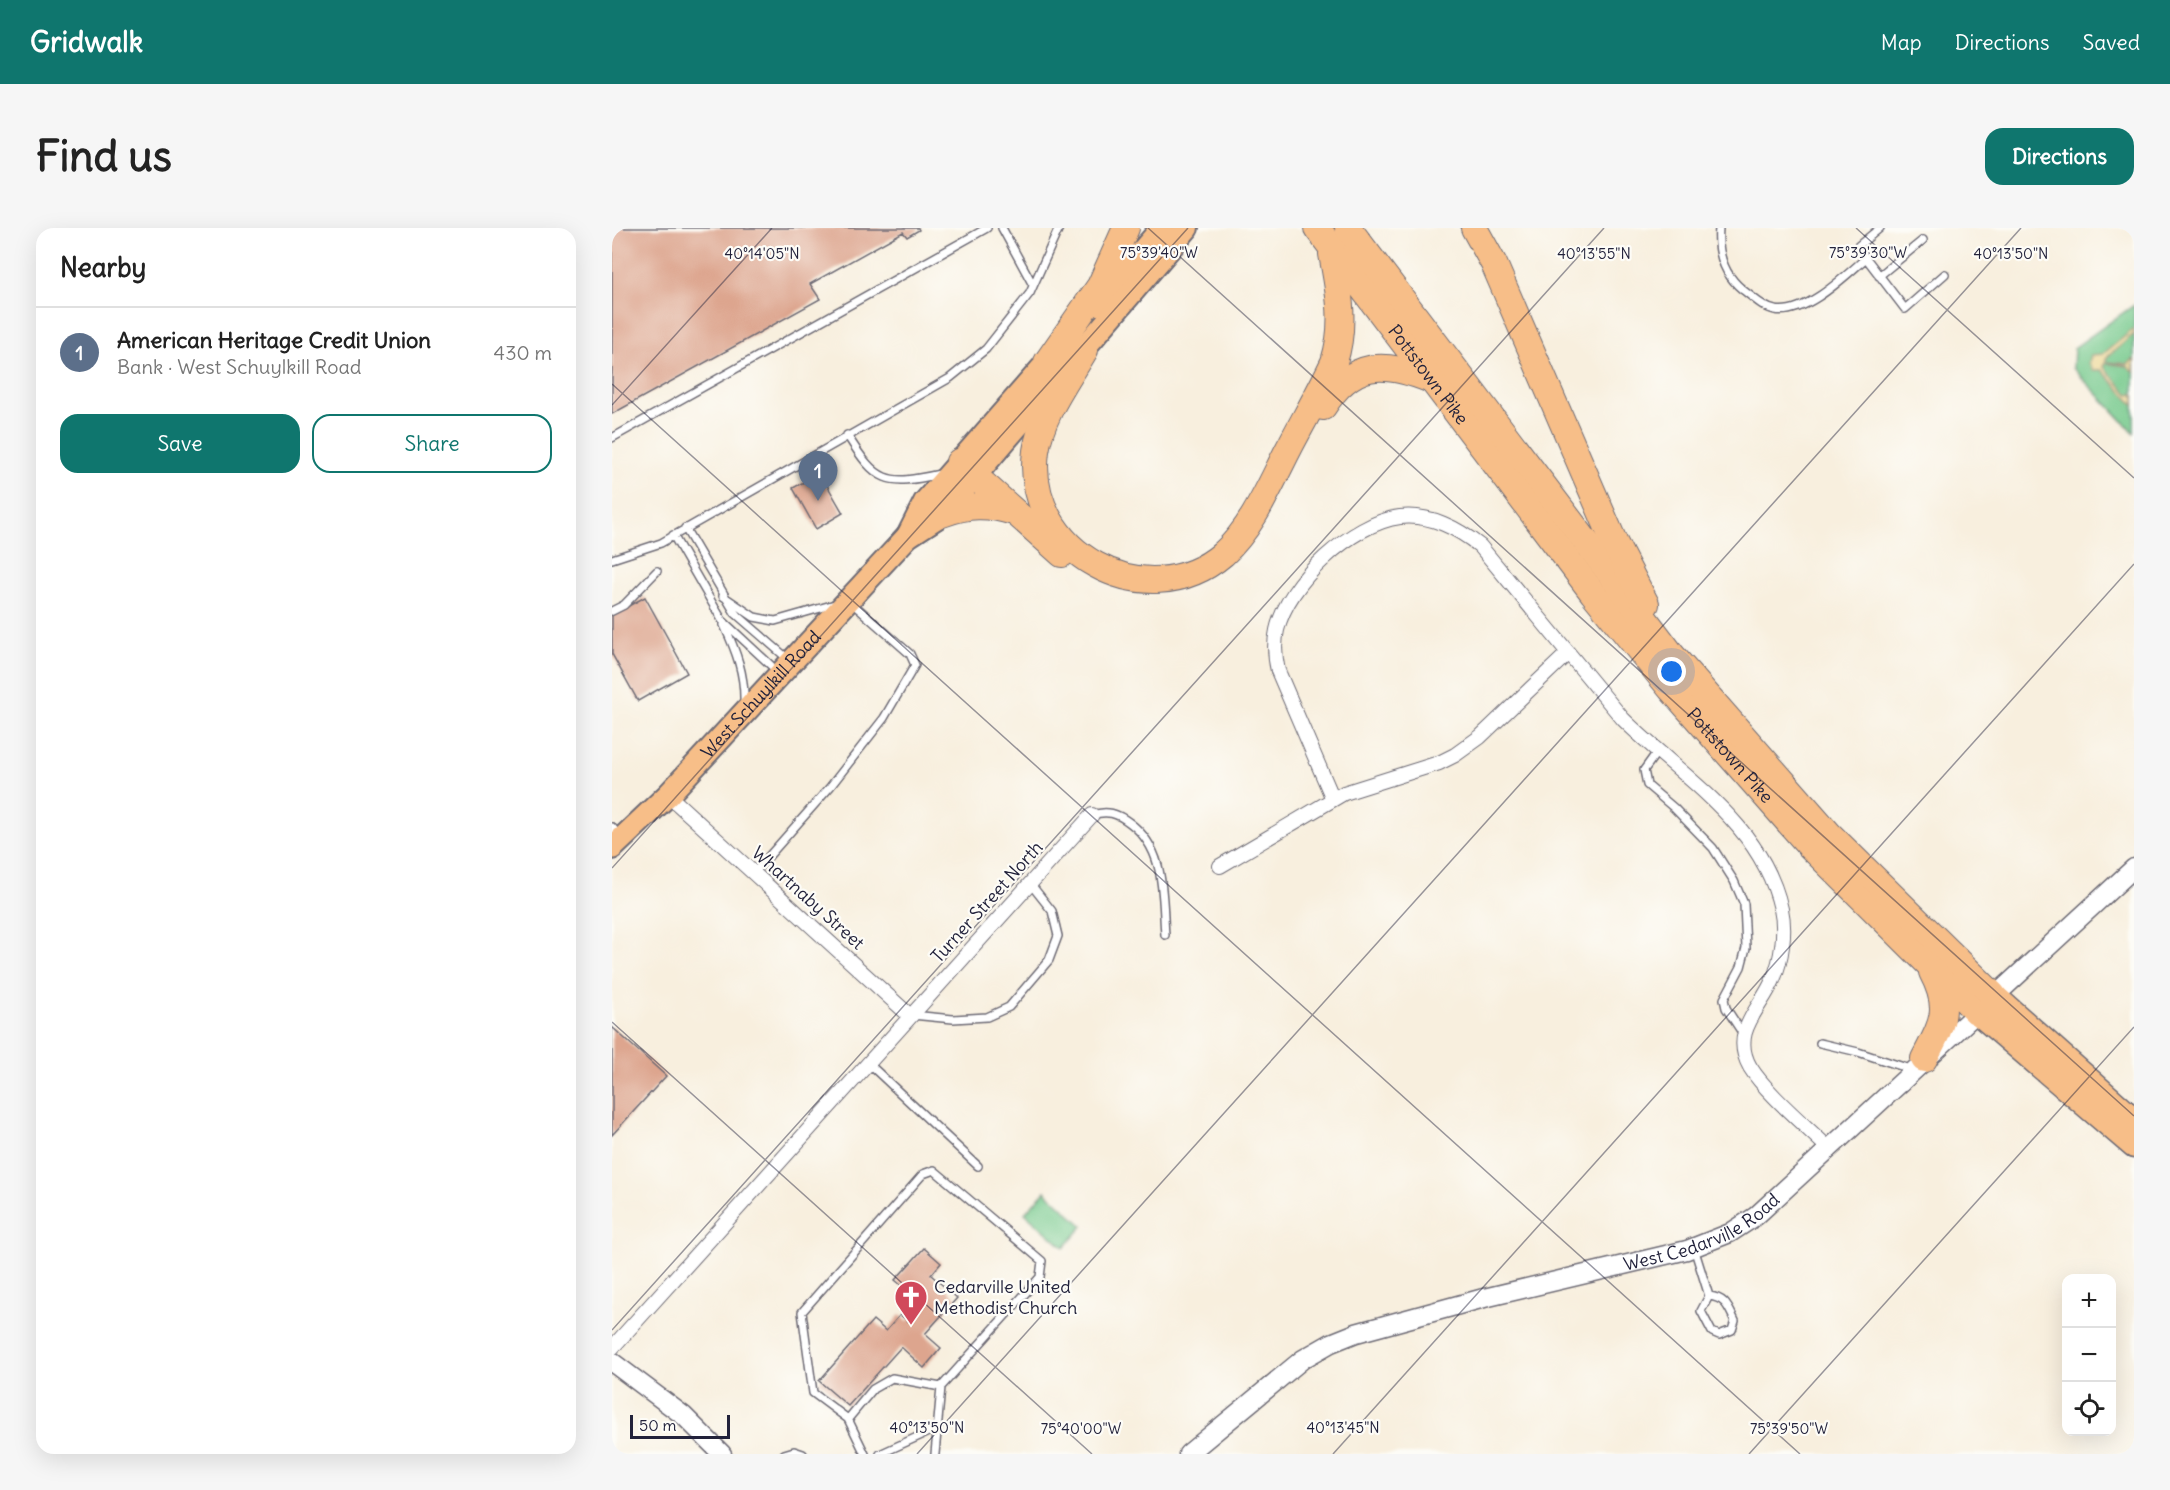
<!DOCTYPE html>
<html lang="en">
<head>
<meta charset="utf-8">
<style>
  :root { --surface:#fff; --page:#f6f6f6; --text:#222; --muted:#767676; --line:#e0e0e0; --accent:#0f766e }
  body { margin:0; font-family:Delius,sans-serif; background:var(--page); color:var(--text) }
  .controls { position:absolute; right:18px; bottom:18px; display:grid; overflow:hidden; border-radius:12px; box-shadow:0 6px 24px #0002 }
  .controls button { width:54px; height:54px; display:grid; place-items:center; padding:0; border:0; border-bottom:2px solid var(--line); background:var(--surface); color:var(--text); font:30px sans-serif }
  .scale { position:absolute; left:18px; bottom:15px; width:100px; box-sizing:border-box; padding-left:6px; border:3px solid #22223b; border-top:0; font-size:16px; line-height:21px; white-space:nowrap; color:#22223b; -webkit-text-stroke:4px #fdfcf7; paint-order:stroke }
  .you { position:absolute; left:1060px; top:444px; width:21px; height:21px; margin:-15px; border:4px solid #fff; border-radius:50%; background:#1a73e8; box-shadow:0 0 0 9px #1a73e833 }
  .badge { display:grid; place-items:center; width:39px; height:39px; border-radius:50%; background:var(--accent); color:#fff; font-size:20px; font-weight:700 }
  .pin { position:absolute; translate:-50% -50px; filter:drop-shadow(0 2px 3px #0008) }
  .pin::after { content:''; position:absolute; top:32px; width:21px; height:18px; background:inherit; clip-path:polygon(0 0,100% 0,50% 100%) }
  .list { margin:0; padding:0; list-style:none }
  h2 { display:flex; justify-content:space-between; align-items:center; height:78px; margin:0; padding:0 24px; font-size:26px }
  h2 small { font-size:20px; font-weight:400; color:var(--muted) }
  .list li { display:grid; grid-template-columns:39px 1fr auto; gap:18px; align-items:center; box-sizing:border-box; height:90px; padding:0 24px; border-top:2px solid var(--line) }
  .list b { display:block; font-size:22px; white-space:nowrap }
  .list p { margin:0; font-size:20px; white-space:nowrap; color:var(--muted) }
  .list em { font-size:20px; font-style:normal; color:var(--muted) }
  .actions { display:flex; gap:12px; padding:18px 24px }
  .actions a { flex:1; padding:14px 0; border:2px solid var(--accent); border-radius:18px; text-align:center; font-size:21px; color:var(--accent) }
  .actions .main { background:var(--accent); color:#fff }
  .icon { flex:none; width:33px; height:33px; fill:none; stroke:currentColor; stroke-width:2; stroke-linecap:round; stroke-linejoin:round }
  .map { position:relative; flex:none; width:1522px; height:1226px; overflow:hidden; border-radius:18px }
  header { display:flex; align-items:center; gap:36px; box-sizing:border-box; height:84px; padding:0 30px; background:var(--accent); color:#fff }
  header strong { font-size:28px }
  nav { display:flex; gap:33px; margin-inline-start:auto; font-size:21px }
  .intro { display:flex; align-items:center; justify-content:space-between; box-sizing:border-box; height:144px; padding:0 36px }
  h1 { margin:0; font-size:42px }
  .button { padding:15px 27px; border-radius:18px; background:var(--accent); color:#fff; font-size:21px; font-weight:700 }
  main { display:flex; gap:36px; padding:0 36px }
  aside { flex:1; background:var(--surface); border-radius:18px; box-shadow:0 6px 24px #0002 }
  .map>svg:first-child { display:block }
  .green { fill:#76c98c; stroke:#4c7664; stroke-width:1.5 }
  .sand { fill:#eeda9e; stroke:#887e6c; stroke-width:1.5 }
  .building { fill:#dda58e }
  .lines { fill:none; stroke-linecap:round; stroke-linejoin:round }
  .service-casing { stroke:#6d6a74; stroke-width:10 }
  .minor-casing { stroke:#6d6a74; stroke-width:16 }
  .tertiary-casing { stroke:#6d6a74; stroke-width:21 }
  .primary-casing { stroke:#6d6a74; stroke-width:26 }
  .trunk-casing { stroke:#6d6a74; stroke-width:27 }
  .motorway-casing { stroke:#6d6a74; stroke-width:28 }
  .service { stroke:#fff; stroke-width:7 }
  .minor { stroke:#fff; stroke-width:14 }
  .tertiary { stroke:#fff; stroke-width:18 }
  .primary { stroke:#f7be88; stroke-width:22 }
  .trunk { stroke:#f7be88; stroke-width:24 }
  .motorway { stroke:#f7be88; stroke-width:26 }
  .ticks { fill:none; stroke:#22223b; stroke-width:1.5; stroke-opacity:0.45 }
  .labels { text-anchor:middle; stroke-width:4.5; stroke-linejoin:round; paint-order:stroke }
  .street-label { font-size:18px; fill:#22223b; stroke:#fdfcf7 }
  .poi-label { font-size:18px; fill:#22223b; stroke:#fdfcf7; text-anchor:start }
  .ticks-label { font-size:15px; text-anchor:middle; fill:#22223b; stroke:#fdfcf7; stroke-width:4.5; stroke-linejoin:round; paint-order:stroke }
</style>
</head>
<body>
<header>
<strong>Gridwalk</strong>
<nav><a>Map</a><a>Directions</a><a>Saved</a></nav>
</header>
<div class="intro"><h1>Find us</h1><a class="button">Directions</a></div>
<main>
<aside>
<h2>Nearby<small></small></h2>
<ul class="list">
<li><span class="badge" style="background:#5c6f8a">1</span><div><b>American Heritage Credit Union</b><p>Bank · West Schuylkill Road</p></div><em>430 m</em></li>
</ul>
<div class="actions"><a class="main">Save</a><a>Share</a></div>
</aside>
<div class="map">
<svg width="1522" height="1226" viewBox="0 0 1522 1226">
  <rect width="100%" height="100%" fill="#fdfcf7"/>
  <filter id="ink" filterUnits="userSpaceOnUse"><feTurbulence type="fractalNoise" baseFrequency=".0167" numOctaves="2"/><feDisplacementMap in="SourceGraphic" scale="12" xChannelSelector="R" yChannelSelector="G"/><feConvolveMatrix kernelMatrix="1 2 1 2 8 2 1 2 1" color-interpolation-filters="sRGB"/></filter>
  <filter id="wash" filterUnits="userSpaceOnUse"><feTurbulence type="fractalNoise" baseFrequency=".008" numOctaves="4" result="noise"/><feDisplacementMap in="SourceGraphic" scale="24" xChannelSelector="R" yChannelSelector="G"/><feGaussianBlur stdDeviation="1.35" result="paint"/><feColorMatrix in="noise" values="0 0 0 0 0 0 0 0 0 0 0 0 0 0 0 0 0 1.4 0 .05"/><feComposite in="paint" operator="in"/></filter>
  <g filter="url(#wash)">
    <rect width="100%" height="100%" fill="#f8efde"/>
    <path class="green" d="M1522 77V205L1461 140 1462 120Z
      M433 963 471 998 452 1020 413 985Z"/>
    <path class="sand" d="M1522 101V106L1494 130 1495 134 1516 136 1522 131V143L1515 138 1494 135 1492 139 1517 167 1522 166V177L1490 142H1481L1477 135 1479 127 1491 126Z"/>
    <g id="blocks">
      <path class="building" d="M0 0H306L307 2 295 9 291 4 198 56 208 71 0 186Z
        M208 245 231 285 204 301 181 260Z
        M33 369 75 445 26 473 0 426V387Z
        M0 799 54 848 0 907Z
        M312 1020 329 1035 319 1047 345 1070 313 1106 329 1120 312 1140 289 1119 236 1178 207 1153 261 1092 274 1103 288 1087 296 1093 311 1076 283 1052Z"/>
    </g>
  </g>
  <g filter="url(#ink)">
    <use href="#blocks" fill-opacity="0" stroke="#6d6a74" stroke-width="1.5"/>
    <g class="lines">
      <g class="service-casing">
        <path id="service" d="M390 0 421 57
          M1107 0C1105 25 1111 46 1131 62 1141 69 1151 80 1163 82 1193 88 1233 48 1254 30L1293 81 1333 46
          M1254 30 1246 18 1268 0
          M1267 48 1311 12
          M235 207C265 255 274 258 328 246
          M0 210 375 0
          M73 300 123 385 176 431
          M61 307 110 392 166 444
          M0 331 49 315 338 150 374 121 418 65 447 0
          M111 368 142 389 163 393 223 376
          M0 383 12 377 45 343
          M112 397C124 423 133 446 132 475
          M1045 524 1032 542 1035 557 1062 580 1101 620 1122 653 1132 676 1134 720 1129 739 1112 771 1114 780 1131 806
          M480 587C495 582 505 585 518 595 554 622 550 666 553 707
          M0 599 8 609
          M142 645 218 559 272 490 303 437 298 426 239 374
          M300 787 341 791 375 789 397 779 437 732 446 708 440 683 417 654
          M1208 815 1246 824 1301 842
          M256 835 366 938
          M1082 1020 1097 1068C1114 1070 1116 1079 1123 1093L1120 1102 1107 1107 1100 1104 1089 1083 1097 1068
          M236 1191 261 1161 280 1150 329 1159
          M172 1226 182 1223 191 1226
          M253 1226 236 1191 201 1165 190 1084 311 946 322 942 430 1033 428 1049 329 1159 323 1226
          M268 1226 325 1200"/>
      </g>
      <g class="minor-casing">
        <path id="minor" d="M56 567 297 787
          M721 571 666 443C663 430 662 415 665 402 676 354 740 295 788 289 819 286 845 300 868 318L1011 491C1069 549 1150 595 1169 681 1174 703 1170 731 1161 752 1148 782 1118 804 1138 839 1154 865 1194 898 1217 921
          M608 638 732 565 827 535 843 527 868 509 956 425
          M0 1120 480 587"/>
      </g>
      <g class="tertiary-casing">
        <g id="tertiary">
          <path d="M0 1134 72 1188 110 1226"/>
          <path id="s1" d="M576 1226 691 1131 719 1115 744 1105 872 1070 1075 1022 1118 1005 1144 988 1522 640"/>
        </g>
      </g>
      <g class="primary-casing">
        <g id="primary">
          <path d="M485 76 550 0"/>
          <path d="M296 308 313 274 446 122"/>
          <path id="s2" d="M0 620 56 567 296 308 330 286 575 0"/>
        </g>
      </g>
      <g class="trunk-casing">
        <path id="trunk" d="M1381 767 1522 892
          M1364 783 1522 918"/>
      </g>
      <g class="motorway-casing">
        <g id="motorway">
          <path id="s3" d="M705 0 981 365 1059 461 1196 616 1364 783"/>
          <path d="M736 0 1060 427 1217 606 1381 767"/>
          <path d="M862 0 882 36 1003 316 1034 376"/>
          <path d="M473 122C455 153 429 187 424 223 411 323 534 392 611 326 641 299 658 257 676 222 691 193 708 164 722 134 734 96 727 63 720 26"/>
          <path d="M435 134 488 58 514 0"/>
          <path d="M711 179C741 132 771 133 819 152"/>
          <path d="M347 234 450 326"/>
          <path d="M330 286C356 276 376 276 402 284"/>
          <path d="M1312 831C1330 796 1340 782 1320 744"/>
        </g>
      </g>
      <use href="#service" class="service"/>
      <use href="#minor" class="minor"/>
      <use href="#tertiary" class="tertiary"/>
      <use href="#primary" class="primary"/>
      <use href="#trunk" class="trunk"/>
      <use href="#motorway" class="motorway"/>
    </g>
  </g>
  <path class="ticks" d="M536 0 1522 888M1244 0 1522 250M0 156 1188 1226M0 177 160 0M0 640 576 0M0 794 480 1226M0 1102 992 0M305 1226 1409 0M721 1226 1522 336M1137 1226 1522 799"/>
  <defs>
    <g id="church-pin" transform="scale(1.725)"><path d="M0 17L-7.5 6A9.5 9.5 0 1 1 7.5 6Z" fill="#d1495b" stroke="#fdfcf7"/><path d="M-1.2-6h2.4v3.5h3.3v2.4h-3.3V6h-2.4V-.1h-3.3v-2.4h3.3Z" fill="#fff"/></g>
  </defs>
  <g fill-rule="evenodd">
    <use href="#church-pin" x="299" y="1069"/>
  </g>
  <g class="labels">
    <g class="street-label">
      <text dy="6" stroke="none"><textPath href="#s3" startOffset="184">Pottstown Pike</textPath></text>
      <text dy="6" stroke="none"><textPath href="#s2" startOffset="214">West Schuylkill Road</textPath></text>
      <text dy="6" stroke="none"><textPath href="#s3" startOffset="670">Pottstown Pike</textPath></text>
      <text transform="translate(196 670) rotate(42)" y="6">Whartnaby Street</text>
      <text transform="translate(375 674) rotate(-48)" y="6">Turner Street North</text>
      <text dy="6" stroke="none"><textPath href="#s1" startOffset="570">West Cedarville Road</textPath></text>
    </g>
    <g class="poi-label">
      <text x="322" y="1065">Cedarville United<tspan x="322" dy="21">Methodist Church</tspan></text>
    </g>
  </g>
  <g class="ticks-label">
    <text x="547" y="30">75°39'40"W</text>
    <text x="1256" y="30">75°39'30"W</text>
    <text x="150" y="31">40°14'05"N</text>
    <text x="982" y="31">40°13'55"N</text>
    <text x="1399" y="31">40°13'50"N</text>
    <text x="315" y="1205">40°13'50"N</text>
    <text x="731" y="1205">40°13'45"N</text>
    <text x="469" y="1206">75°40'00"W</text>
    <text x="1177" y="1206">75°39'50"W</text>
  </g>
</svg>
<div class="controls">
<button>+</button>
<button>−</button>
<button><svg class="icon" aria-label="locate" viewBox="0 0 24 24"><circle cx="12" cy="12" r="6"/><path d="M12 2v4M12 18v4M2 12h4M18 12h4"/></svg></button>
</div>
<div class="scale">50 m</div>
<div class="you"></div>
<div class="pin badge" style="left:206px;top:273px;background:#5c6f8a">1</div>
</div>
</main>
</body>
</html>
